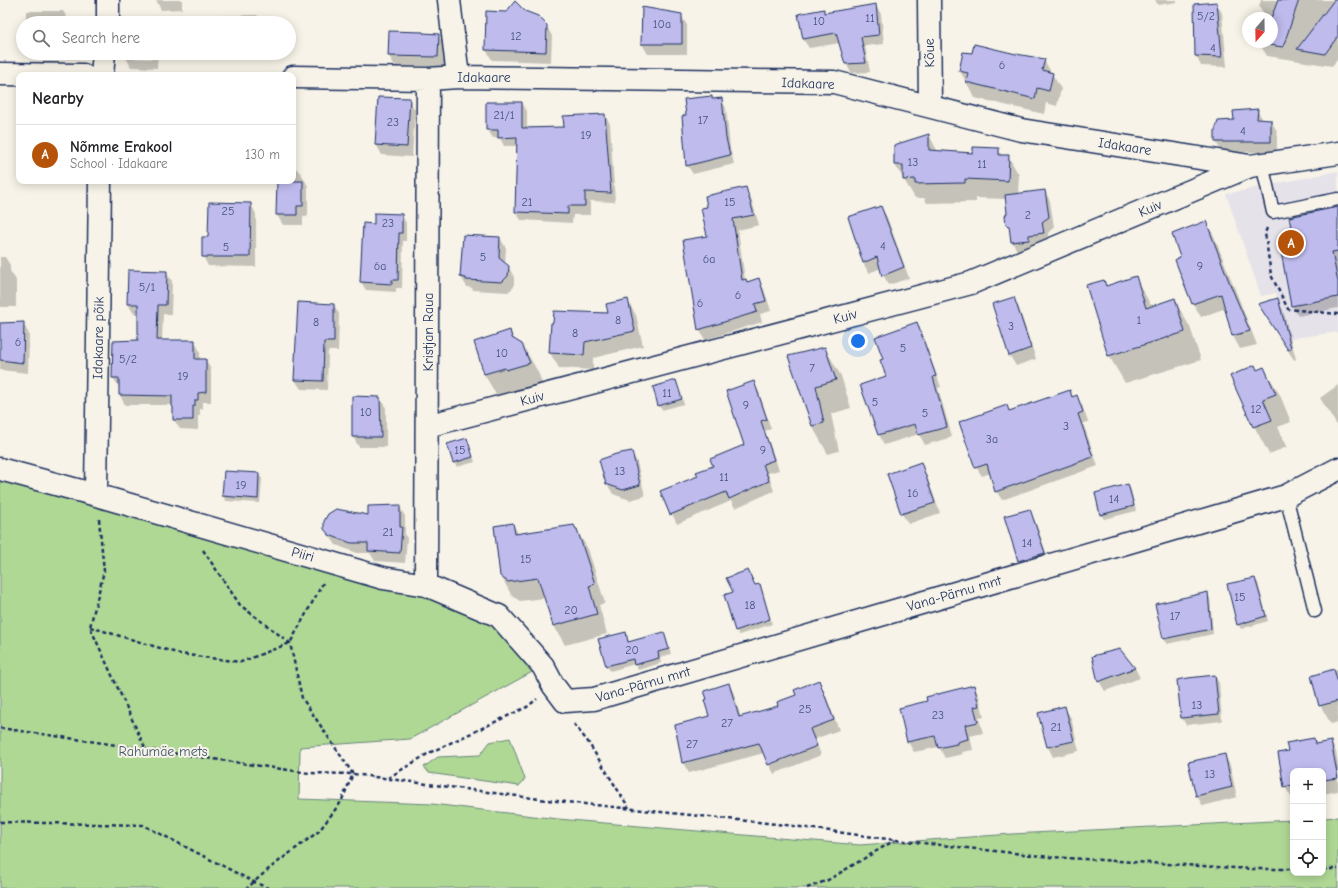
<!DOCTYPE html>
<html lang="en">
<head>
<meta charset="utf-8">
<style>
  :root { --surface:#fff; --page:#f2f2f2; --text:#202124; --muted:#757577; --line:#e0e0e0; --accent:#b45309 }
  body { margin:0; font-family:"Comic Neue",sans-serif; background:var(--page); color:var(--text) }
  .controls { position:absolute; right:12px; bottom:12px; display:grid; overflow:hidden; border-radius:8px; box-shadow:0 2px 10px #0003 }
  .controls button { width:36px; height:36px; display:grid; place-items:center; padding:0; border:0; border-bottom:1px solid var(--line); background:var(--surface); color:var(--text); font:20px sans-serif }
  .compass { position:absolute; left:1242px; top:12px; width:36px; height:36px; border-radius:50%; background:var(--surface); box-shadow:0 2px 10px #0003; rotate:200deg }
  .you { position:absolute; left:858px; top:341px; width:14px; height:14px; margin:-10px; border:3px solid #fff; border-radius:50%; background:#1a73e8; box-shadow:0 0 0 6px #1a73e833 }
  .badge { display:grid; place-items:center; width:26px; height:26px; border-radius:50%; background:var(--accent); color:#fff; font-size:13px; font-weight:700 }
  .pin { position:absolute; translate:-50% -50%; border:2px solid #fff; box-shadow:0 1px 4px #0006 }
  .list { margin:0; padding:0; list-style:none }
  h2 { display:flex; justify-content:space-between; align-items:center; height:52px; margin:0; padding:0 16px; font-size:17px }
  h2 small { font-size:13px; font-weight:400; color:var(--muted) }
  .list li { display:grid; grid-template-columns:26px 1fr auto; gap:12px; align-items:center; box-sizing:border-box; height:60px; padding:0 16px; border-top:1px solid var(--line) }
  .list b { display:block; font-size:15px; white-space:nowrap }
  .list p { margin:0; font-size:13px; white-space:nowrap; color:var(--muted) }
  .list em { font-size:13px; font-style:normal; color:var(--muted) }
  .icon { flex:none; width:22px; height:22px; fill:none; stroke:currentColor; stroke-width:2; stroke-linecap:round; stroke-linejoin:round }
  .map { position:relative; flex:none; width:1338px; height:888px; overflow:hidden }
  .search { position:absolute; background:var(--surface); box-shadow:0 2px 10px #0003; left:16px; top:16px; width:280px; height:44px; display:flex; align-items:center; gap:10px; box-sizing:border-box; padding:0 14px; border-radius:22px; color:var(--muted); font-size:15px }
  .panel { position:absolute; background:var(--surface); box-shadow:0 2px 10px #0003; left:16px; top:72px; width:280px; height:112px; border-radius:8px }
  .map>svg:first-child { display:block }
  .built { fill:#e6e2ea }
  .green { fill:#b0d895; stroke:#66847a }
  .shadow { fill:#0003; fill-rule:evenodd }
  .building { fill:#bfbbed; stroke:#1b2f5e }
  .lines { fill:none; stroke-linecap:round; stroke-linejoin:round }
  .service-casing { stroke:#1b2f5e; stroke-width:15 }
  .minor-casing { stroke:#1b2f5e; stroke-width:25 }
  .path { stroke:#1b2f5e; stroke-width:2.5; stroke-dasharray:4 3; stroke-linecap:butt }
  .service { stroke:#f7f3e8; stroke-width:12 }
  .minor { stroke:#f7f3e8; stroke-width:22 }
  .labels { text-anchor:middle; stroke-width:4; stroke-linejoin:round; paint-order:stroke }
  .number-label { font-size:12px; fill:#445282 }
  .street-label { font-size:14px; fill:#1b2f5e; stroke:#f7f3e8 }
  .park-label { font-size:14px; fill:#40596c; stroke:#f7f3e8 }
</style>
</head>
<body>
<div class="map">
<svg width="1338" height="888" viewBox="0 0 1338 888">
  <rect width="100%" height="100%" fill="#f7f3e8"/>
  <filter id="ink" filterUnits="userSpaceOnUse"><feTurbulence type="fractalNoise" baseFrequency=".025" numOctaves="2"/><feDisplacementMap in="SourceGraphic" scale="8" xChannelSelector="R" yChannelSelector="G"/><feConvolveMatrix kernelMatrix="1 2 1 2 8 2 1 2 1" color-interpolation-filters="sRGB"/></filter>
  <g filter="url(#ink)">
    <path class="built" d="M1338 171V332L1287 339 1276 293 1261 296 1226 194Z"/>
    <path class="green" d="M0 469 499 616 543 666 410 739 300 747 299 799 432 804 558 819 860 845 1012 834 1293 820V873H1323V818L1338 817V888H0Z
      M510 738 525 779 519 786 429 773 424 767 438 757 480 755 490 742Z"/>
    <path class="shadow" d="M156 0H182V9L161 10Z
      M1155 0H1177V2L1158 5Z
      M1261 0H1338V59L1332 66 1267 56 1259 43 1272 42V18H1263L1264 14 1259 6Z
      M1216 3 1222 13 1227 67 1201 66 1196 56Z
      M875 5 881 14 884 44 865 46 870 72 852 73 846 64 840 43 809 48 803 39 823 11 825 14Z
      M26 11H63L68 19H77L79 23H26Z
      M525 12 546 25 552 36 551 62 492 60 486 50Z
      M257 15 262 23H202L215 22V16Z
      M681 15 687 25V54H648L642 44Z
      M423 34 438 35 444 45V66H395L389 56Z
      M52 53H83V59H55Z
      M125 53H158L157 68 131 67 125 56ZM129 56 157 57V59L129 58Z
      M207 53H275V56H209Z
      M1044 60 1061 89 1057 106 1046 103 1044 114 975 98 960 71Z
      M711 97 713 100 721 99 726 108 730 148 734 164 693 174 687 165V116Z
      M409 99 415 110 412 157 382 155 376 144Z
      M522 103 527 111V129L565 128 605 115 610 124 615 202 590 201V215H573L572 223 521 220 516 212 518 146H504L500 138H493L487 129Z
      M1257 110 1263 120 1271 121 1277 131V152H1222L1216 142 1235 121Z
      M929 135 938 152 974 154 998 149 1002 156H1008L1019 175 1018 194 1045 191 1050 201 1054 227 1048 233 1050 243 1018 252 1012 242 1011 231 1007 225 1008 213 1006 199 976 198V202L927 203 924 198H915L895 165Z
      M293 165 302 175 308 186V216H303V225H283L277 215 278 181H293Z
      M745 188 751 198 759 225 738 230 745 280 747 283 758 279 764 289 771 311 760 314 762 322 705 340 699 329 709 237 708 208Z
      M251 204 256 214V267L208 266 203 256 209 238Z
      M881 207 887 217 909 278 889 285 883 275 881 268 869 273 863 263 849 218Z
      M1338 208V308L1298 316 1292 305 1295 244Z
      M402 215 406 223V241H403L402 288H396V292L366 290 361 282 364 224 375 225Z
      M1206 222 1214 236 1257 345 1240 349 1233 336 1226 308 1201 317 1193 303 1182 258Z
      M500 238 506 248 505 264 508 266 514 277V287L508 292 473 290 472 288 467 287 461 277Z
      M0 257H5L10 265V271L16 280V307H0Z
      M166 272 172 281 171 315 163 314 162 341H194L200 351V360H206L211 370V402H203V409H200V415L198 416V430L180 429 174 420V409L173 405H125L120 395V388L113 378 138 341 139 314H134L128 304Z
      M1135 277 1152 307 1174 299 1190 327 1201 360 1125 383 1109 356 1104 281 1107 287Z
      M1014 298 1019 308 1036 359 1016 366 1010 356Z
      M1277 299 1283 310 1296 359 1294 360 1265 314Z
      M627 300 636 315 643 346 593 358V370L559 368 550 353Z
      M299 303 334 305 339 314 338 351H328L327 390 301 389 295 380Z
      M23 323 29 334 28 373 0 370V324Z
      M916 324 922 334 941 387 938 388 952 437 925 445 919 434 884 445 879 434Z
      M510 331 515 340 522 344 538 372 545 391 500 401 484 374Z
      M825 348 841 376 851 408 831 414 839 451 828 454 812 426 790 357Z
      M1264 368 1280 395 1291 422 1278 427 1287 447 1269 454 1254 426 1257 371Z
      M675 381 684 404 662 410 659 406Z
      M753 382 759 392 771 429 765 431 779 470 768 473 774 491 735 508 731 501 677 524 661 492 699 477 746 445Z
      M1338 385V427L1320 398Z
      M1069 391 1073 398 1077 396 1082 405 1088 422 1083 423 1098 466 1002 500 996 491 991 473 982 476 976 467 1010 412Z
      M380 398 386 408V447H359L353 437Z
      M467 439 475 462 457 467 454 463Z
      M631 452 637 462 645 496 630 500 613 494 607 484Z
      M920 463 926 474 940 513 908 524 902 514 888 474Z
      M225 472 259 474 262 479 260 503 226 501 223 496Z
      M1128 485 1131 490 1136 511 1104 519 1101 515Z
      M399 506 405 516V535L407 538 405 563 375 561 370 553H357L336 545 325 529 369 517Z
      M1030 511 1035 521 1050 563 1025 571 1019 561 1005 517Z
      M513 524 519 535 574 526 588 549 605 603 599 605 607 634 565 645 554 626 545 598 520 601 512 596 501 576Z
      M748 571 755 586 759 585 762 590 772 624 739 635 736 630 734 593Z
      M1255 579 1258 583 1268 621 1241 629 1238 624Z
      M1207 593 1210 598 1213 634 1167 644 1164 639 1157 604Z
      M625 633 629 642 664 633 671 654 660 657 661 663 638 670 635 664 610 671 607 666 599 640Z
      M1120 650 1135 668 1140 678 1105 691 1099 681Z
      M1338 669V722L1331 724 1320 705 1312 676Z
      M1215 676 1219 683 1222 721 1186 725 1182 718Z
      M819 681 824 691 839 730 815 739 821 755 774 774 764 753 689 773 683 763 676 726 710 717 729 684 734 694 741 718 780 706Z
      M974 686 979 696 984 717 979 718 983 733 970 736 973 750 962 752 963 754 945 758 939 747 914 752 908 742 900 708 929 701Z
      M1065 708 1071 718 1079 751 1053 757 1048 747 1040 714Z
      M1314 739 1317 745 1331 742 1336 752 1338 762V791L1323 794V771H1293V796L1291 797 1285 787 1279 754 1289 752Z
      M1224 755 1230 765 1237 797 1203 806 1197 796Z"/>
    <path class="building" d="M1278 0H1299L1283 47 1262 44 1263 42H1272L1271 18Z
      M1334 0H1338V36L1325 54 1297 49Z
      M515 1 525 11 538 16 547 25 546 52 485 50 486 11 506 12Z
      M1217 2 1222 57 1195 56 1194 4Z
      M876 4 879 35 861 37 866 63 845 64 836 33 803 39 798 14 824 9V13Z
      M642 7 682 14V44H641Z
      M389 31 423 32V33L439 34 438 57 388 56Z
      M974 44 1016 54 1045 59 1042 70 1053 73 1049 91 1037 88 1035 99 966 82 968 73 959 71 963 52 972 53Z
      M712 96V99L722 98 726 138 730 155 686 166 682 116 686 115 684 99Z
      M378 97 410 98 407 147 375 145Z
      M486 102H522V128L564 127 563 116 605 114 611 193 585 192V206H568V214L515 212 517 137 498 138V130H486Z
      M1258 109 1257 119 1271 120V142H1215V130L1218 121 1234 120 1233 111Z
      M929 134V150L973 153V147L999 148V155H1009L1008 181 965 179V183L915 184V179L903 180V165H894V145Z
      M277 181H303V206H297V215H276Z
      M746 187 754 215 733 219 742 280 746 279 747 282 759 278 766 301 755 304 757 312 698 330 683 240 707 236 701 208 707 207 705 196Z
      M1045 190 1049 217 1042 222 1044 233 1029 235V240L1011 242 1009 226 1006 225 1005 216 1007 213 1005 195Z
      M209 202 251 203 250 257H202V237H208Z
      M881 206 904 267 882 276 877 257 863 263 848 217Z
      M1338 207V251L1332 252 1338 282V297L1291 306 1280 246 1294 243 1289 217Z
      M374 213 402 214V233H399L398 280H392V284L360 282 363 223 374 224Z
      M1206 221 1230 284 1250 331 1232 336 1221 294 1192 304 1175 260 1180 257 1172 234Z
      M463 235 500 237 499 258 509 266 508 276 502 282 466 280V278L460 277Z
      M128 270 167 271 166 305H158L157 340H195V359H206V392L198 393V400H195V406H193V420H173V407L172 406V396L119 395V378H112L113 341 138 340V304H127Z
      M1136 276 1146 308 1175 298 1185 332 1108 356 1086 285 1104 280 1106 286Z
      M1014 297 1031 348 1009 356 992 304Z
      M1278 298 1291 348 1288 350 1258 304Z
      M628 299 635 331 585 342 584 355 549 353 551 323H553L554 311 608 313 606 304Z
      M298 302 334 304V342H324L323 381 294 380Z
      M24 322 23 363 0 360V323Z
      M917 322 936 376 933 377 947 427 918 435 915 424 878 435 860 385 886 376 880 360 883 359 875 337Z
      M510 330 512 338 522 344 530 363 506 370 505 368 484 374 474 342Z
      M825 347 836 380 816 386 824 423 812 426 788 356Z
      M1255 365 1257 370 1264 367 1276 394 1263 399 1272 420 1253 427 1230 376Z
      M676 380 682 399 658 406 653 387Z
      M754 381 767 419 761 421 774 460 763 464 769 481 729 499 726 492 670 515 660 491 698 476 696 472 713 466 710 459 744 445 726 391Z
      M1070 390 1072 397 1077 395 1083 412 1078 414 1093 457 995 492 987 464 975 468 959 422 1007 405 1009 411Z
      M352 396 380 397 381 437H352Z
      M467 438 473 457 453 463 447 444Z
      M632 451 640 485 623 490 606 484 599 460 616 454Z
      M921 462 935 503 901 514 887 474Z
      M224 471 259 473 258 499 222 496Z
      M1128 484 1134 506 1100 515 1095 493Z
      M400 505V527H402L400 553 368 551V543H351L329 535 324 529V521L328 514 336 509 368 515V506Z
      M1030 509 1045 553 1018 561 1004 516Z
      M513 523 515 534 574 525 576 529H577L595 584 589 586 597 614 553 626 538 578 508 582 500 576 494 526Z
      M748 570 755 585 760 584 770 619 735 631 724 595 733 592 726 578Z
      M1255 578 1266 616 1237 625 1227 584Z
      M1208 592 1211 629 1163 639 1155 604Z
      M626 632 628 642 664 632 669 649 658 652 659 658 634 665 633 659 606 666 598 639Z
      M1120 649 1135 668 1098 682 1092 656Z
      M1334 669 1338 683V701L1319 706 1311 676Z
      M1215 675 1219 714 1181 718 1177 680 1188 678Z
      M819 680 834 720 810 729 817 746 768 765 759 743 682 763 675 725 709 716 704 700 707 699 704 691 729 683 739 717 778 706 777 702 796 695 794 690Z
      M974 685 979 706 974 707 978 722 965 725 968 739 957 742V744L938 748 935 736 907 742 899 708 927 701 926 697Z
      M1065 706 1074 741 1047 747 1038 713Z
      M1314 738 1315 744 1331 741 1338 778 1323 780V771H1293V785L1284 787 1278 753 1288 751 1286 743Z
      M1225 754 1232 787 1196 796 1188 762Z"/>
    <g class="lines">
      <g class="service-casing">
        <path id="service" d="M1262 164 1273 212 1338 199
          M1286 496 1315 611"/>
      </g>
      <g class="minor-casing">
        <path id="minor" d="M449 0 458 77
          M929 0 930 106
          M108 23V0
          M0 74 83 75
          M102 75 104 53
          M293 77 428 79 458 77 834 82 1021 130 1250 166 1338 153
          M427 426 971 283 1250 166
          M0 469 96 495 383 578 426 585 499 616 543 666 553 685 565 701 594 699 1286 496 1338 469
          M96 495 100 181
          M426 585 428 79"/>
      </g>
      <path class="path" d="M1267 228 1265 233 1271 275 1288 309 1338 314
        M99 519 104 571 90 627 146 750
        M203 550 240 605 290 643 302 698 353 774 341 802 319 831 270 868 247 888
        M90 627 180 654 241 662 290 643 323 583
        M574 724 588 742 629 808
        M0 728 309 773 353 774 547 800 786 825 895 840 1050 857 1252 869H1293
        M388 778 429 753 527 707 537 699
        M0 822 143 825 254 882 268 888
        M1323 869H1338
        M807 888 828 880 895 840"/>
      <use href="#service" class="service"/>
      <use href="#minor" class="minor"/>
    </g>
  </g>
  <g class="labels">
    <g class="number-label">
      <text x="1206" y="20">5/2</text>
      <text x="870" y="22">11</text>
      <text x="819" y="25">10</text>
      <text x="662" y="28">10a</text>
      <text x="516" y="40">12</text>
      <text x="1213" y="52">4</text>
      <text x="1002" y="69">6</text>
      <text x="504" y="119">21/1</text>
      <text x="703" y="124">17</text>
      <text x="393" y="126">23</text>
      <text x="1243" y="135">4</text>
      <text x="586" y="139">19</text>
      <text x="913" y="166">13</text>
      <text x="982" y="168">11</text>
      <text x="527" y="206">21</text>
      <text x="730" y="206">15</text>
      <text x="228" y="215">25</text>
      <text x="1028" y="219">2</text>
      <text x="388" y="227">23</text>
      <text x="883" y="250">4</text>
      <text x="226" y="251">5</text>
      <text x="483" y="261">5</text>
      <text x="709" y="263">6a</text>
      <text x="380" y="270">6a</text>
      <text x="1200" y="270">9</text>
      <text x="147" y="291">5/1</text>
      <text x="738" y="299">6</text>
      <text x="700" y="307">6</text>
      <text x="618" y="324">8</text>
      <text x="1139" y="324">1</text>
      <text x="316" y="326">8</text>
      <text x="1011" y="330">3</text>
      <text x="575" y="337">8</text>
      <text x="18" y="346">6</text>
      <text x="903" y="352">5</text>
      <text x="502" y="357">10</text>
      <text x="128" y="363">5/2</text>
      <text x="812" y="372">7</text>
      <text x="183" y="380">19</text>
      <text x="667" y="397">11</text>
      <text x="875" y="406">5</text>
      <text x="746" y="409">9</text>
      <text x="1256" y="413">12</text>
      <text x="366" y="416">10</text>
      <text x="925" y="417">5</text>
      <text x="1066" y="430">3</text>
      <text x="992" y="443">3a</text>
      <text x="460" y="454">15</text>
      <text x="763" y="454">9</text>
      <text x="620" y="475">13</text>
      <text x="724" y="481">11</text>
      <text x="241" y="489">19</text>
      <text x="913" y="497">16</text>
      <text x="1114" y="503">14</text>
      <text x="388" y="536">21</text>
      <text x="1027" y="547">14</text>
      <text x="526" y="563">15</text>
      <text x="1240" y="601">15</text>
      <text x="750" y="609">18</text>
      <text x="571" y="614">20</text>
      <text x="1175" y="620">17</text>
      <text x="632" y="654">20</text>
      <text x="1197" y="709">13</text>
      <text x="805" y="713">25</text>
      <text x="938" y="719">23</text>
      <text x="727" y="727">27</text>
      <text x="1056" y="731">21</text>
      <text x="692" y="748">27</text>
      <text x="1210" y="778">13</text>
    </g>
    <g class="street-label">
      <text transform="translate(929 53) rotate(-91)" y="5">Kõue</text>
      <text x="484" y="82">Idakaare</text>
      <text transform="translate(808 83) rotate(2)" y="5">Idakaare</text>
      <text transform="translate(1125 146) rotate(9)" y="5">Idakaare</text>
      <text transform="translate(1150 208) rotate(-23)" y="5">Kuiv</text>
      <text transform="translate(845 316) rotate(-15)" y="5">Kuiv</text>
      <text transform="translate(428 332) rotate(-90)" y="5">Kristjan Raua</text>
      <text transform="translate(98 338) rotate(-89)" y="5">Idakaare põik</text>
      <text transform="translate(532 398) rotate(-15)" y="5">Kuiv</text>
      <text transform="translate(303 554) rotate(16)" y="5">Piiri</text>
      <text transform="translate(954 593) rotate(-16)" y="5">Vana-Pärnu mnt</text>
      <text transform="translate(643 684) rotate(-16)" y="5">Vana-Pärnu mnt</text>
    </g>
    <g class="park-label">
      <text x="163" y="756">Rahumäe mets</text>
    </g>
  </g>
</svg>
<div class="controls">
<button>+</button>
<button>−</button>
<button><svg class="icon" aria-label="locate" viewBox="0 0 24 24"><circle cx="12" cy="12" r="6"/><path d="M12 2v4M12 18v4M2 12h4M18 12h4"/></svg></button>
</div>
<svg class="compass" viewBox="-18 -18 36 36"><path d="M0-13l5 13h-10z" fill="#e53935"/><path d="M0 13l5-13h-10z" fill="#757577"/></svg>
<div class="you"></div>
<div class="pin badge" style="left:1291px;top:243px">A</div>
<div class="search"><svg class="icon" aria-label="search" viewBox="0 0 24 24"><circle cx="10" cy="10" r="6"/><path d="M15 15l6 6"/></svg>Search here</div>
<section class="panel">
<h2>Nearby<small></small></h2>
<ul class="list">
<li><span class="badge">A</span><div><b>Nõmme Erakool</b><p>School · Idakaare</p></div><em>130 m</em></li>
</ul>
</section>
</div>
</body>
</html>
